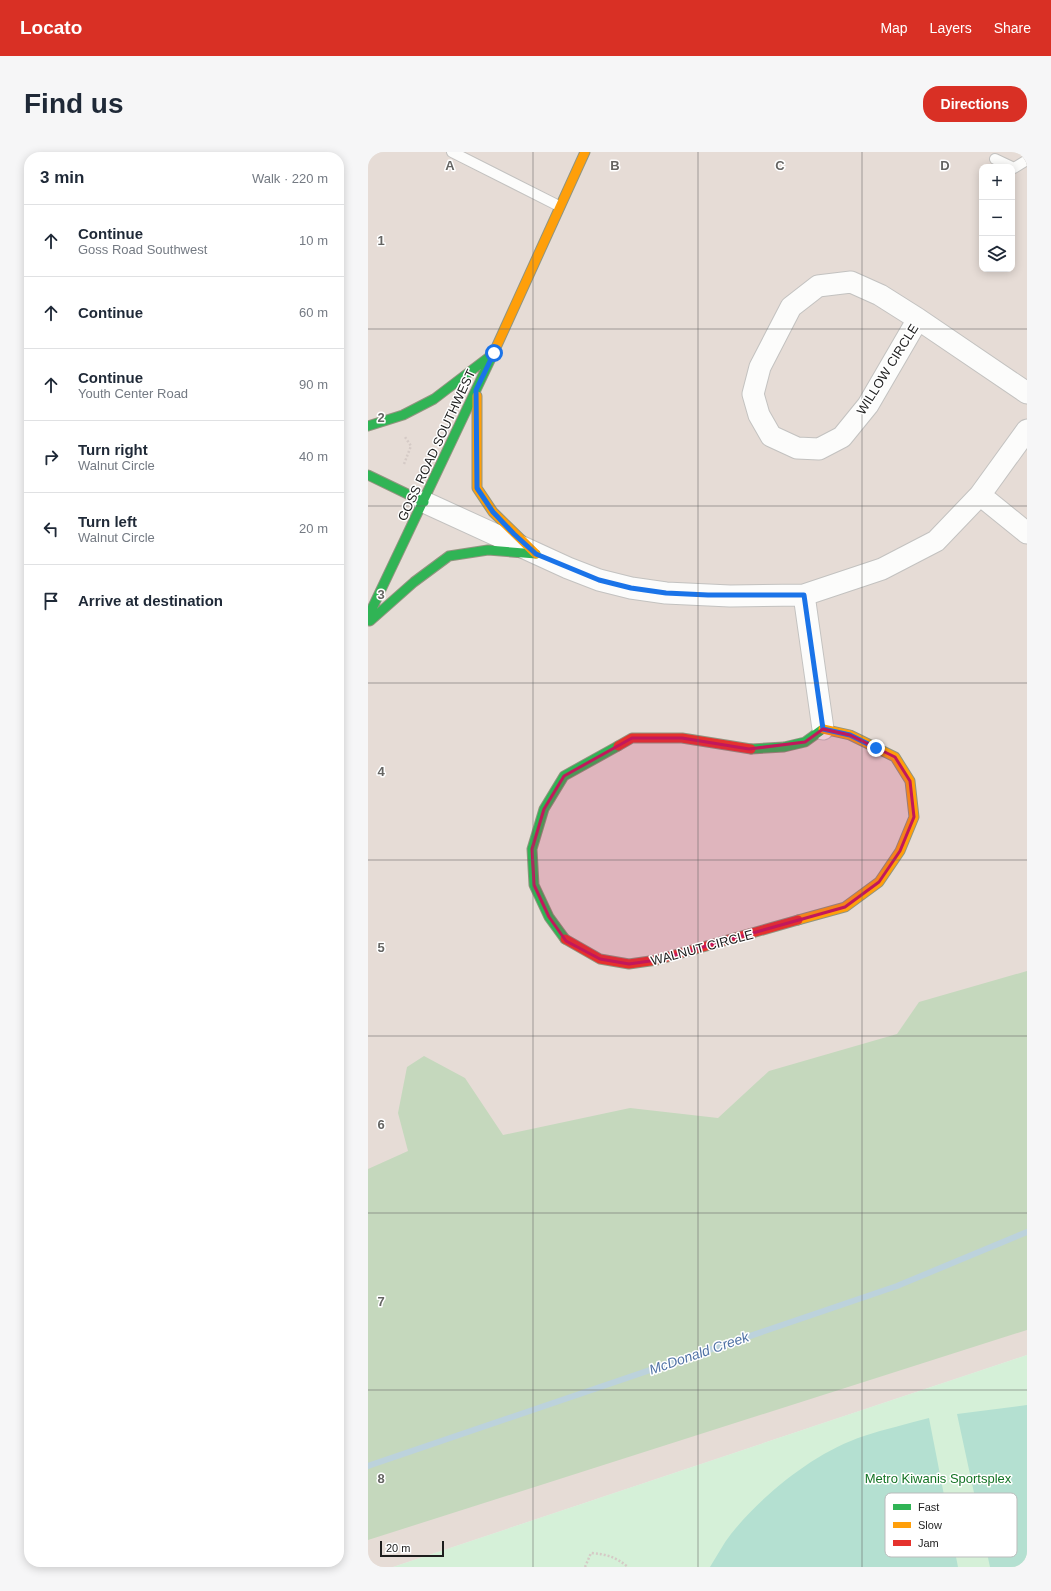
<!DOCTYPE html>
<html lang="en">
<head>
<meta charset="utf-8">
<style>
  :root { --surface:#fff; --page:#f6f6f7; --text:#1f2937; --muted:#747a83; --line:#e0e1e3; --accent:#d93025 }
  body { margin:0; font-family:Helvetica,sans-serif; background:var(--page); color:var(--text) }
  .controls { position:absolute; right:12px; top:12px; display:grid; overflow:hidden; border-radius:8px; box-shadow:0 2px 10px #0003 }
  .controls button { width:36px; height:36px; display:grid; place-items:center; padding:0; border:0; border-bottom:1px solid var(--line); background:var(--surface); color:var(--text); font:20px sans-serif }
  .scale { position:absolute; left:12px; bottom:10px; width:64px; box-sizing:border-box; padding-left:4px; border:2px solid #1d1d1d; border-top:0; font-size:11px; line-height:14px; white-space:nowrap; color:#1d1d1d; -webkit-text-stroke:3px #fff; paint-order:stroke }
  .stop { position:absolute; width:12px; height:12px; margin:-9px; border:3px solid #1a73e8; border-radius:50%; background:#fff }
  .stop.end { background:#1a73e8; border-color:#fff; box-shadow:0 1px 4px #0008 }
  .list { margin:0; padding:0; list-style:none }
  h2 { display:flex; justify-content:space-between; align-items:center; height:52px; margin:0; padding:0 16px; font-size:17px }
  h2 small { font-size:13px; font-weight:400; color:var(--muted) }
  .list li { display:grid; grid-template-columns:26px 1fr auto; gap:12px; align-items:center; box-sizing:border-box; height:72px; padding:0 16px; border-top:1px solid var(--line) }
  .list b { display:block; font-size:15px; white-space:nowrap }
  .list p { margin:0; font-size:13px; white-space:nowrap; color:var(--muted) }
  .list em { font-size:13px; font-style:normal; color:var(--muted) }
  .icon { flex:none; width:22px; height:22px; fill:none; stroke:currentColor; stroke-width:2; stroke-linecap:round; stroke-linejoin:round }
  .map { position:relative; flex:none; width:659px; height:1415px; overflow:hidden; border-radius:16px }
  header { display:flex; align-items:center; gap:24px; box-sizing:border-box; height:56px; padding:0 20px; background:var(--accent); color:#fff }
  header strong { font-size:19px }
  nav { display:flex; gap:22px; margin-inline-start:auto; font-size:14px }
  .intro { display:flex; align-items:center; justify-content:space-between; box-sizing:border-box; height:96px; padding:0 24px }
  h1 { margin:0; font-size:28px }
  .button { padding:10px 18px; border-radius:16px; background:var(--accent); color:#fff; font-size:14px; font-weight:700 }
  main { display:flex; gap:24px; padding:0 24px }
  aside { flex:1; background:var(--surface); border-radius:16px; box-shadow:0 2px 10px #0003 }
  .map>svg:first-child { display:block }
  .military { fill:#e6dcd6; fill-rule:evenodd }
  .forest { fill:#c5d8bd }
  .park { fill:#d5f0d8 }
  .pitch { fill:#b4e0d1 }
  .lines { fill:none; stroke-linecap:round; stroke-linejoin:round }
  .stream { stroke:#bcd2dc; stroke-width:6 }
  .lane-casing { stroke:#c3c2c0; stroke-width:12 }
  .street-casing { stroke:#c3c2c0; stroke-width:23 }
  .fast-casing { stroke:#91947f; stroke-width:11 }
  .slow-casing { stroke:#91947f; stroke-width:11 }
  .jam-casing { stroke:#91947f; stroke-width:11 }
  .path { stroke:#d5cac6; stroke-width:2.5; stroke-dasharray:2 2; stroke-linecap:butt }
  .lane { stroke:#fcfcfb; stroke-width:10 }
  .street { stroke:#fcfcfb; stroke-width:21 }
  .fast { stroke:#30b455; stroke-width:9 }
  .slow { stroke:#ff9f0a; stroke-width:9 }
  .jam { stroke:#e5322d; stroke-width:9 }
  .route { stroke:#1a73e8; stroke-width:5 }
  .marked { fill:#c2185b; fill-opacity:0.2; stroke:#c2185b; stroke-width:3; stroke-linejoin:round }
  .grid { fill:none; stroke:#656563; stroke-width:1; stroke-opacity:0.55 }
  .labels { text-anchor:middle; stroke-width:3; stroke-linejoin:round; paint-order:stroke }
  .street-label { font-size:13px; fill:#1d1d1d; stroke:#fff }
  .park-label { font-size:13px; fill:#137324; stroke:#fff }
  .water-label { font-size:14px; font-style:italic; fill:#5173a6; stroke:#fff }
  .key { fill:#fff; stroke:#bbb; stroke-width:1 }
  .key-label { font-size:11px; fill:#1d1d1d }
  .grid-label { font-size:13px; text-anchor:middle; font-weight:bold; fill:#656563; stroke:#fff; stroke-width:3; stroke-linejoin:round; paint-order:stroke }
</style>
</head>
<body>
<header>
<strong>Locato</strong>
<nav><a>Map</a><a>Layers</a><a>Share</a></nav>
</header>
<div class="intro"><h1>Find us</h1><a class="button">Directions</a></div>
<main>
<aside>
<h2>3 min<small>Walk · 220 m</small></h2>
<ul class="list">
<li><svg class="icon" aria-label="ahead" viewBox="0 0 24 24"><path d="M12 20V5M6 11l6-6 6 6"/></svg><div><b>Continue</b><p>Goss Road Southwest</p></div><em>10 m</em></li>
<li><svg class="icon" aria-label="ahead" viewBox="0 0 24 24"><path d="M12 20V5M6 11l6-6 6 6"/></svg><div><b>Continue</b></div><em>60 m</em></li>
<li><svg class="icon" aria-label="ahead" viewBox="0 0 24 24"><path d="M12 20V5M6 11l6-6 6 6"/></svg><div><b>Continue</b><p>Youth Center Road</p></div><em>90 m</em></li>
<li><svg class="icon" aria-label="right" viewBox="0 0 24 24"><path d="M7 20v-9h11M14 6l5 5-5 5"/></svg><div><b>Turn right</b><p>Walnut Circle</p></div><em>40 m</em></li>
<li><svg class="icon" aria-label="left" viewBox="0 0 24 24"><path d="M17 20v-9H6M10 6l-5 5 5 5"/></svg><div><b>Turn left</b><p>Walnut Circle</p></div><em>20 m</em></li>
<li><svg class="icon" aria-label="arrive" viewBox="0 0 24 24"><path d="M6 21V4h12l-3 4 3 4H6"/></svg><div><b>Arrive at destination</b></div></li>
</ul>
</aside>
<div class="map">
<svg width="659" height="1415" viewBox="0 0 659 1415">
  <rect width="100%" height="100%" fill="#eceae6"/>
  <path class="military" d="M0 0H659V1203L25 1415H0ZM614 15H644V117H614Z"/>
  <path class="forest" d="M659 819V1178L0 1388V1017L40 999 30 961 39 915 56 904 97 926 135 983 262 956 350 966 401 919 529 882 551 850Z"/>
  <path class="park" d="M659 1203V1415H25Z"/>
  <path class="pitch" d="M659 1253V1415H622L589 1262Z
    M561 1266 590 1415H342C349 1404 355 1392 363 1382 395 1342 447 1300 496 1284 517 1277 539 1272 561 1266Z"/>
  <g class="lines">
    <path class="stream" d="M0 1314 529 1134 659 1080"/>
    <g class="lane-casing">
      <path id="lane" d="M84 0 191 54
        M627 7 646 16 659 8"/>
    </g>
    <g class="street-casing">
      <path id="street" d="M550 167 500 253 474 285 451 297 429 296 403 284 391 263 385 242 392 215 423 155 450 134 483 130 512 143 550 167 659 241
        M612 343 659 381
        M56 350 200 416 231 428 263 436 298 441 362 444 436 443 514 417 568 389 612 343 659 278
        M436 443 455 577"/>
    </g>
    <g class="fast-casing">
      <path id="fast" d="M0 274 35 263 66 247 125 202
        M0 323 56 350
        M0 465 126 200
        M2 469 46 430 81 404 120 398 168 402
        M383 597 416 595 437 590 455 577
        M197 787 181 765 166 733 164 697 176 657 196 624 250 594"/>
    </g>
    <g class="slow-casing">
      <path id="slow" d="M126 200 217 0
        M109 244V336L125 360 168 402
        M430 768 477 755 511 730 532 699 546 665 542 629 527 605 482 583 455 577"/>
    </g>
    <g class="jam-casing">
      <path id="jam" d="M250 594 264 586H314L383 597
        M197 787 232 807 261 812 289 808 430 768"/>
    </g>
    <path class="path" d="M36 312 43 294 37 285
      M217 1415 223 1401C238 1402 248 1405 260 1415"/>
    <use href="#lane" class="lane"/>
    <use href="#street" class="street"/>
    <use href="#fast" class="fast"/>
    <use href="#slow" class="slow"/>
    <use href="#jam" class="jam"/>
  </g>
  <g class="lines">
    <path class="route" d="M126 201 108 238 109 336 125 360 146 382 168 402 231 428 263 436 298 441 340 443H436L455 577 482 583 508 596"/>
  </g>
  <path class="marked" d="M455 577 482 583 527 605 542 629 546 665 532 699 511 730 477 755 289 808 261 812 232 807 198 789 181 765 166 733 164 697 176 657 196 624 264 586H314L381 597 437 590Z"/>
  <path class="grid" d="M165 0V1415M330 0V1415M494 0V1415M0 177H659M0 354H659M0 531H659M0 708H659M0 884H659M0 1061H659M0 1238H659"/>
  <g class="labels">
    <g class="street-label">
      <text transform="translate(519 217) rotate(-58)" y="5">WILLOW CIRCLE</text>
      <text transform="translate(68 293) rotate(-65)" y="5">GOSS ROAD SOUTHWEST</text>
      <text transform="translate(334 795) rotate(-15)" y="5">WALNUT CIRCLE</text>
    </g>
    <g class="park-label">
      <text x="570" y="1331">Metro Kiwanis Sportsplex</text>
    </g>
    <g class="water-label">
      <text transform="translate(331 1201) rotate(-19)" y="5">McDonald Creek</text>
    </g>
  </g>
  <rect x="517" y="1341" width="132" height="64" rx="6" class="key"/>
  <rect x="525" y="1352" width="18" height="6" fill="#30b455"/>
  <rect x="525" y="1370" width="18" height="6" fill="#ff9f0a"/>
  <rect x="525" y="1388" width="18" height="6" fill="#e5322d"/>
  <g class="key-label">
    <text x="550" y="1359">Fast</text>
    <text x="550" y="1377">Slow</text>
    <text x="550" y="1395">Jam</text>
  </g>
  <g class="grid-label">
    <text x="82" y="18">A</text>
    <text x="247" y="18">B</text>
    <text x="412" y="18">C</text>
    <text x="577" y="18">D</text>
    <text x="13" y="93">1</text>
    <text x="13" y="270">2</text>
    <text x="13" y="447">3</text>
    <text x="13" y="624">4</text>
    <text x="13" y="800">5</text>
    <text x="13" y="977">6</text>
    <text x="13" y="1154">7</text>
    <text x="13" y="1331">8</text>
  </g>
</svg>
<div class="controls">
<button>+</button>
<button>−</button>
<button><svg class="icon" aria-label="layers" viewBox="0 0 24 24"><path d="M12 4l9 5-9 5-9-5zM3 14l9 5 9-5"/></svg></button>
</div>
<div class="scale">20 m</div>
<div class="stop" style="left:126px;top:201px"></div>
<div class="stop end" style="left:508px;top:596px"></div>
</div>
</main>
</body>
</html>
